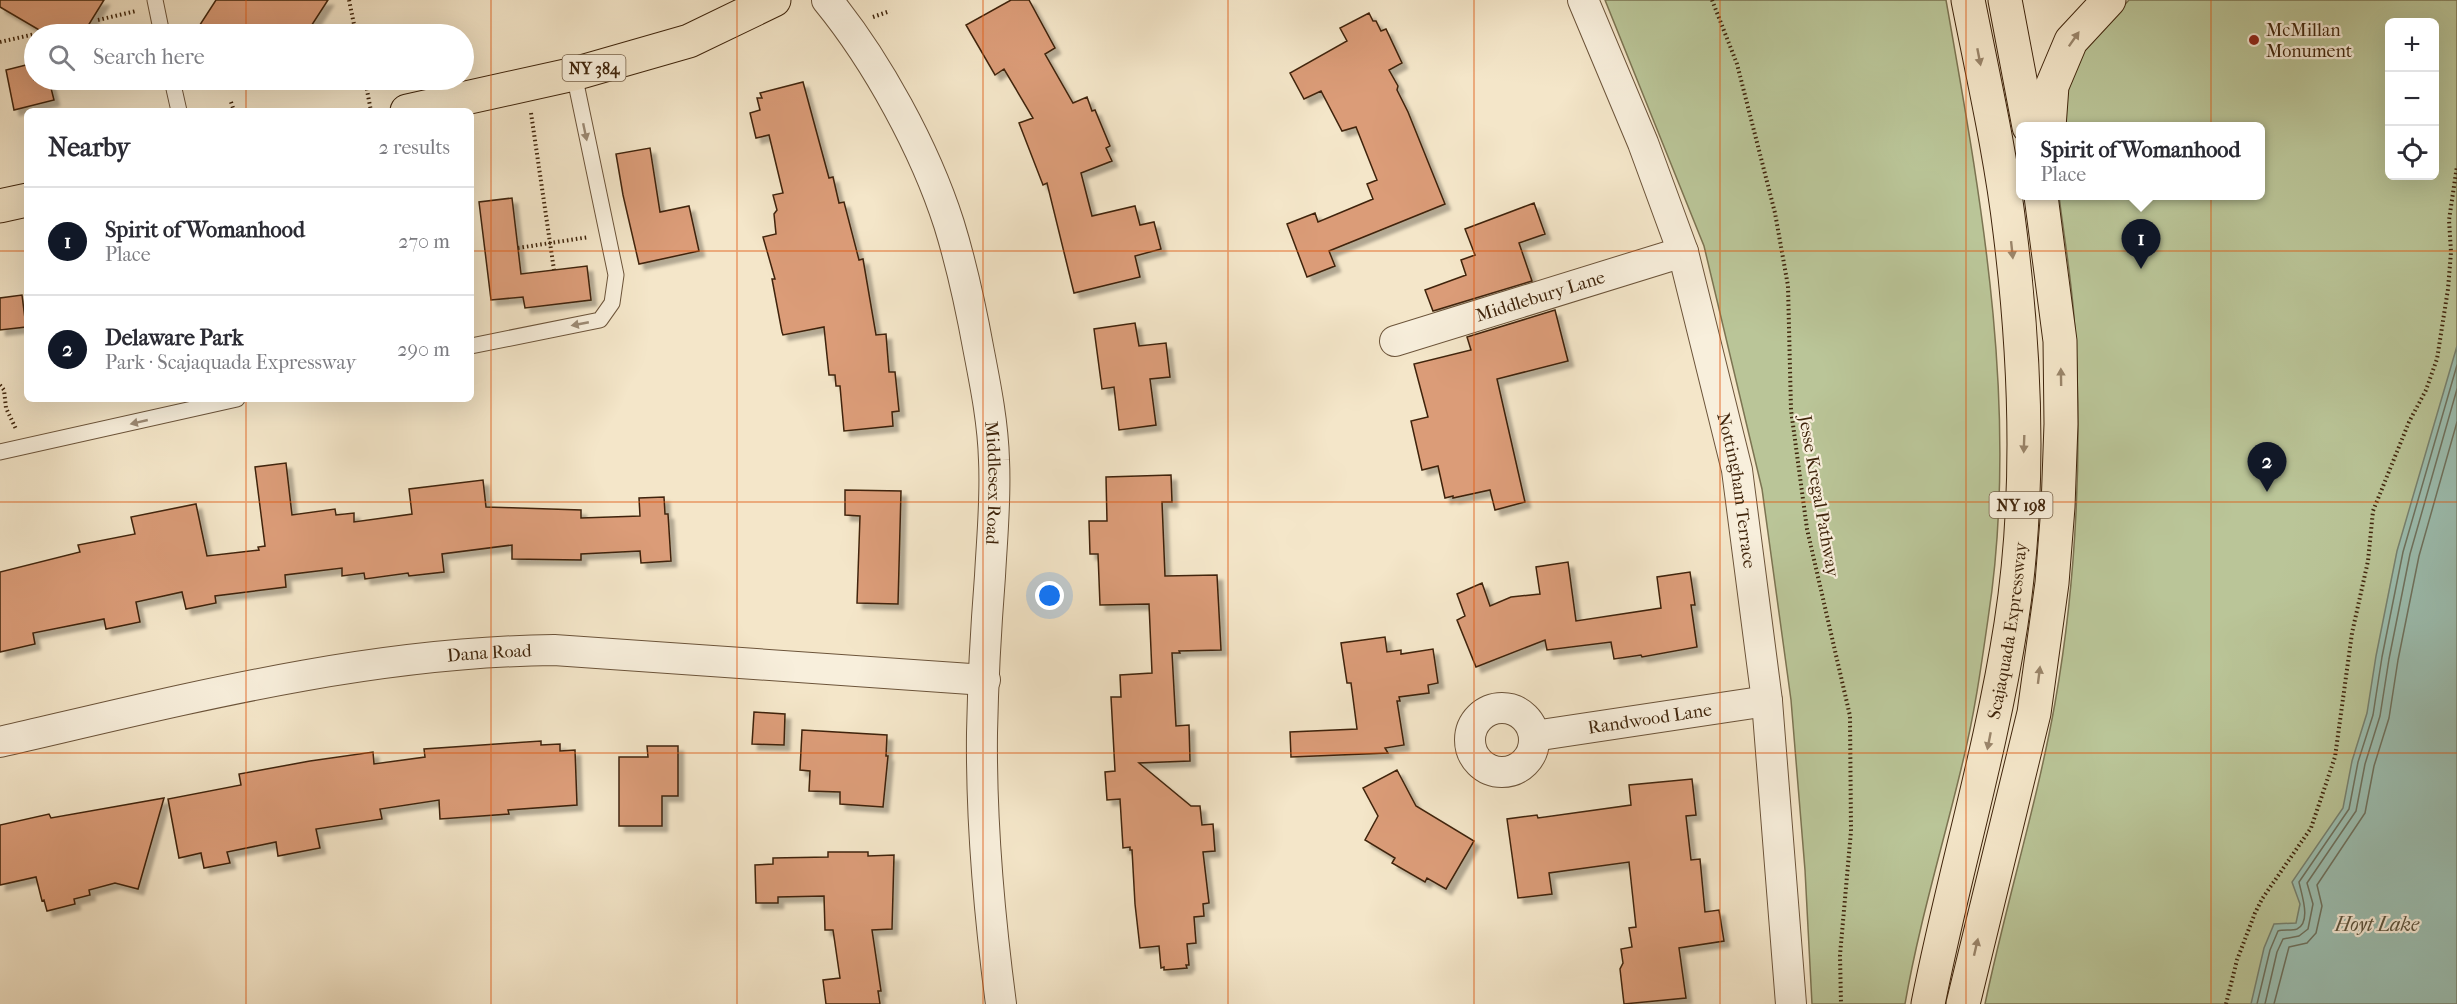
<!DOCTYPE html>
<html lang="en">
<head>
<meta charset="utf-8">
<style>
  :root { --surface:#fff; --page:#f2f2f3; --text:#2b2b33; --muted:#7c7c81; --line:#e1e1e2; --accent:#111827 }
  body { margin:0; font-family:"IM FELL French Canon",serif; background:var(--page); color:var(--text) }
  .controls { position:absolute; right:18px; top:18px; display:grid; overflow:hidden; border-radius:9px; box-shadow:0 6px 24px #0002 }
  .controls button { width:54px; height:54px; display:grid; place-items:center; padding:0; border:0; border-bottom:2px solid var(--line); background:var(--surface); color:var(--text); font:30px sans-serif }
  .you { position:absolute; left:1050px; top:596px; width:21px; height:21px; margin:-15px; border:4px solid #fff; border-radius:50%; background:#1a73e8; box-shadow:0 0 0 9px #1a73e833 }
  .badge { display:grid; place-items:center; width:39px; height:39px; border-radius:50%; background:var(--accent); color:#fff; font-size:20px; font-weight:700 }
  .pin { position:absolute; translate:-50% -50px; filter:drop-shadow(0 2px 3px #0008) }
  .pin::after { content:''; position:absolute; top:32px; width:21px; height:18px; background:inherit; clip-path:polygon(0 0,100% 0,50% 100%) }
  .popup { position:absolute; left:2016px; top:122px; width:249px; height:78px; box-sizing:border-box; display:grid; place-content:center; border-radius:9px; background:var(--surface); filter:drop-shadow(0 2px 4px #0005); font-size:20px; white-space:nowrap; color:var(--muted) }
  .popup b { font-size:22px; color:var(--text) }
  .popup::after { content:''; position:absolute; left:50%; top:100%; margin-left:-12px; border:12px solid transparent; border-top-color:var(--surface) }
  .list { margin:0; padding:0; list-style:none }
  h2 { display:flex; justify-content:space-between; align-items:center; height:78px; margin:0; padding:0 24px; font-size:26px }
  h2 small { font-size:20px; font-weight:400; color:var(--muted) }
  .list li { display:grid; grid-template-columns:39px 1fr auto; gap:18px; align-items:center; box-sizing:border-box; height:108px; padding:0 24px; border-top:2px solid var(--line) }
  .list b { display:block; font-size:22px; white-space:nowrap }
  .list p { margin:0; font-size:20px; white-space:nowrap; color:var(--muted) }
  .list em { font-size:20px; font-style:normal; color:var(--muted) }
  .icon { flex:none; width:33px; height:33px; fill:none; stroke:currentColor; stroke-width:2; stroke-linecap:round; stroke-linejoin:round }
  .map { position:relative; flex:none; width:2457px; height:1004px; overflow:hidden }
  .search { position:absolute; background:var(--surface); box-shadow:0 6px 24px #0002; left:24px; top:24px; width:450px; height:66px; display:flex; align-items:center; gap:15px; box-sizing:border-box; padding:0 21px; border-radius:33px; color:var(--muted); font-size:22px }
  .panel { position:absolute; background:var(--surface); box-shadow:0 6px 24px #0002; left:24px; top:108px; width:450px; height:294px; border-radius:9px }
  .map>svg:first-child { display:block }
  .green { fill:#bac598; stroke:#7c7452; stroke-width:1.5; fill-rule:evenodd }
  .water { fill:#9cc0b3; stroke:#778270; stroke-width:1.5 }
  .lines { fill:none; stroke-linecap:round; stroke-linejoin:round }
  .shore { stroke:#6e725f; stroke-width:1.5 }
  .building { fill:#db9c78; stroke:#3f240b; stroke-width:1.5; filter:url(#shadow) }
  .service-casing { stroke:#6c543a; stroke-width:17 }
  .minor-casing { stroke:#6c543a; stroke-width:32 }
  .primary-casing { stroke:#3f240b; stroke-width:35 }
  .trunk-casing { stroke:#3f240b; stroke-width:35 }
  .path { stroke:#3f240b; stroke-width:4; stroke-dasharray:1.5 3; stroke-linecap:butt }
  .service { stroke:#f8efdc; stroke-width:15 }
  .minor { stroke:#f8efdc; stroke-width:30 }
  .primary { stroke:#f4e6c9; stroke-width:33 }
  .trunk { stroke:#f4e6c9; stroke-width:33 }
  .oneway { fill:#9a856a }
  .oneway2 { fill:#9c8a74 }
  .grid { fill:none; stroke:#e0560c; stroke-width:1.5; stroke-opacity:0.55 }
  .poi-dot { fill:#8f2418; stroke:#f8efdc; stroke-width:2 }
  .labels { text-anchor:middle; stroke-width:4.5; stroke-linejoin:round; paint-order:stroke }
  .shield { fill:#f8efdc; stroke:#76614a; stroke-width:1.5 }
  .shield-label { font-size:16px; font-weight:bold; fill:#3f240b }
  .poi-label { font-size:18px; fill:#3f240b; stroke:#f8efdc; text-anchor:start }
  .street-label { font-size:18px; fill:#3f240b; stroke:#f8efdc }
  .water-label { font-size:20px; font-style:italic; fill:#5b533d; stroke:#f8efdc }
</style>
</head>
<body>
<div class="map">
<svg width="2457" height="1004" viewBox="0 0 2457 1004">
  <defs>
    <filter id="shadow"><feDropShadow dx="5.5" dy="5.5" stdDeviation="1.5" flood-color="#0004"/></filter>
  </defs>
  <rect width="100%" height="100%" fill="#f4e6c9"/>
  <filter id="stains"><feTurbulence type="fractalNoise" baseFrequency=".00333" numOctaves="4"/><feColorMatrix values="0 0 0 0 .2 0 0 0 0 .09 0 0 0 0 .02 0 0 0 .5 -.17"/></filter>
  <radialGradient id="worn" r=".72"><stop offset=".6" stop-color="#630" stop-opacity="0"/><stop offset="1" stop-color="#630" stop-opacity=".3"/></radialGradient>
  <path class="green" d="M1605 0H1946C1982 204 2020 412 1988 619 1981 668 1974 717 1962 765 1943 845 1919 923 1905 1004H1812L1805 870 1791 700 1762 489 1704 246Z
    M2129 0H2457V1004H1985C2006 903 2037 804 2055 703 2077 579 2083 442 2074 317 2071 277 2064 236 2059 196H2261V127L2057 126 2077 55ZM2390 22H2434V176H2390Z"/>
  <path class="water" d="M2457 346V1004H2251L2264 948 2274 924 2296 923 2300 904 2292 882 2343 808 2352 761 2367 713 2376 656 2397 551Z"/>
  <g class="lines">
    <path class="shore" d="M2257 1004 2270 950 2278 931C2283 929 2292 931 2297 929 2312 922 2301 893 2299 882L2349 809 2358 762 2373 715 2382 657 2403 552 2457 365
      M2265 1004 2277 952 2283 939 2299 936 2308 929 2313 904 2307 883 2356 811 2365 764 2380 716 2389 659 2410 554 2457 389
      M2274 1004 2289 947 2307 943 2316 933 2322 906 2317 885 2365 813 2374 766 2389 718 2398 660 2419 556 2457 422"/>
  </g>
  <path class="building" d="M0 0H104L83 34H46L0 7Z
    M216 0H328L306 34H194Z
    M1011 0H1029L1055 48 1045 54 1073 103 1087 97 1092 111 1095 110 1110 146 1106 148 1112 161 1081 173 1092 216 1135 206 1140 225 1154 222 1161 249 1135 256 1140 277 1074 293 1047 183 1043 185 1019 123 1033 118 1004 69 995 75 966 25Z
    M1369 13 1373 21H1376L1381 31 1386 29 1402 63 1389 70 1398 86 1397 90 1408 112 1445 204 1329 251 1335 266 1307 277 1287 224 1315 213 1318 222 1373 199 1367 184 1377 180 1356 127 1342 131 1321 91 1304 99 1290 73 1347 41 1340 28Z
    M34 63V80H49L54 100 14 110 6 70Z
    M803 82 829 178 833 177 839 203 844 202 859 260 863 259 876 335 886 334 889 372H895L899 411 892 412 893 426 844 431 840 386H836L835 375H829L824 327 783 335 782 332 772 279H775L763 237 776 234 774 214 777 210 773 195 783 193 769 135 756 138 750 113 760 110 757 98H762L760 93Z
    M650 148 660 212 689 206 699 251 639 264 623 195 616 154Z
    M512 198 521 274 587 266 591 300 525 308 523 297 491 300 479 202Z
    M1534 203 1545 234 1519 243 1532 281 1433 311 1425 290 1466 275 1461 260 1475 255 1465 229Z
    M22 295 26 327 0 330V298Z
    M1555 310 1568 361 1497 379 1525 502 1495 510 1490 490 1453 498V496L1445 498 1438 466 1422 470 1411 421 1428 417 1414 364 1471 350 1467 337Z
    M1135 323 1139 346 1166 343 1170 377 1150 379 1156 425 1119 430 1114 387 1102 389 1094 329Z
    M286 463 292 515 335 509 336 515 354 513V522L412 514 409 489 483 480 486 507 581 510V518L640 516 639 498 664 497 665 514H668L671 561 641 563 640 551 581 554V560L512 559V545L442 554 444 572 409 576 408 573 365 579 364 573 342 576V568L285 575 286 587 215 596 216 603 186 609 182 592 136 602 140 622 106 629 104 619 33 633 35 644 0 652V572L80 552 78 545 135 534 131 517 196 504 207 556 259 550 258 547 265 546 255 467Z
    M1171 475 1172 502H1162L1165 576 1217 575 1221 650 1179 651 1180 653H1172L1176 726 1189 725 1190 761 1139 763 1191 806H1200L1202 825 1213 824 1215 851 1203 852 1209 903 1203 904 1204 916 1194 917 1196 943 1187 944 1189 965H1186L1187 968 1164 970V967L1161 968 1159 946 1140 948 1135 904 1132 850H1130V847L1123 848 1120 799 1107 800 1105 772 1115 771 1111 697H1121L1120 675 1152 673 1149 604 1100 605 1098 554H1090L1089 521H1107L1106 477Z
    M845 490 901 491 898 604 857 603 860 516 845 515Z
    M1568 562 1576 621 1661 608 1657 577 1690 572 1695 605H1691L1697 647 1642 657 1641 655 1614 659 1611 642 1547 650 1545 640 1476 667 1457 620 1465 616 1457 594 1482 583 1490 606 1511 597 1540 594 1536 567Z
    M1385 637 1387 652 1401 650V654L1433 649 1438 683 1428 685 1429 693 1399 697 1400 701H1397L1404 745 1385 748 1388 753 1291 757 1290 732 1357 729 1351 683H1347L1341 643Z
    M754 712 785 714 784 745 752 744Z
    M802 730 887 735 886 756H888L883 807 840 804V792L809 791 810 771 800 770Z
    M541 741V745L560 744V751L575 750 577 805 508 810 509 814 440 819 439 800 380 809 382 819 316 829 320 848 278 856 276 842 227 852 230 863 204 868 201 853 179 858 168 799 241 785 239 774 310 761 373 752 374 764 425 757 424 749Z
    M647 746H678V796H662V826H619V757H648Z
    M1397 770 1416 806 1474 841 1446 889 1427 878 1425 882 1392 863 1395 858 1365 840 1378 816 1363 788Z
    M1692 779 1696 815 1686 816 1691 860 1700 859 1705 912 1719 910 1724 941 1679 948 1686 998 1624 1004 1620 969 1623 963 1621 949 1632 947 1629 928 1636 927 1629 862 1549 873 1552 894 1518 898 1507 819 1537 815 1538 818 1631 805 1629 785Z
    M164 798 138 889 115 883 89 890 90 895 74 899 75 904 47 911 44 900 42 901 36 877 0 885V825L49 814 51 818Z
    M828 852H868V856L894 855 892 929 872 930 881 991H878L880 1004H826L823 980 840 978 833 930H825L824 896 778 897V903H756L755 865 773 864V858L828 857Z"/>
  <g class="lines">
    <g class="service-casing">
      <path id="service" d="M155 0 162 34
        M172 80 179 111
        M471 346 600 320 612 303 616 275 574 74
        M0 452 237 399"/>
    </g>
    <g class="minor-casing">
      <g id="minor">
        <path id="s1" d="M827 0C877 61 925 149 949 224 962 266 971 308 979 352 986 388 993 424 994 460 996 499 992 537 990 576 986 627 983 681 982 733 981 824 989 913 1001 1004"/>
        <path id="s2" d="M1583 0 1643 143 1683 252 1737 470 1767 701 1791 1004"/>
        <path id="s3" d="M1395 341 1683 252"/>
        <circle cx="1502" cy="740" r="32"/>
        <path id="s4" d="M1534 736 1767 701"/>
        <path id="s5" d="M0 742C182 700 365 652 554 650L985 680"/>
      </g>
    </g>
    <g class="primary-casing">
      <path id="primary" d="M407 111 574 74 689 41 774 0
        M0 206 27 200"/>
    </g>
    <g class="trunk-casing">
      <g id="trunk">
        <path d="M2005 0 2029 127"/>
        <path d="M2049 127 2052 86 2071 41 2109 0"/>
        <path id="s6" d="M1928 1004C1953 877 1991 753 2011 624 2031 495 2026 361 2010 232 2001 155 1983 76 1968 0"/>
        <path d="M1963 1004 2034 713 2052 583 2058 507 2061 424 2060 341 2041 196"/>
      </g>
    </g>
    <path class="path" d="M349 0 356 34
      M1712 0 1737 64 1775 213 1788 286 1791 410 1807 529 1850 716 1851 831 1840 955 1841 1004
      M873 17 890 11
      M98 20 136 11
      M0 42 35 34
      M365 80 371 111
      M231 102 234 111
      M531 113 554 270
      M518 248 589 237
      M0 385 4 390 6 408 16 429
      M2226 1004 2237 960 2255 913 2262 899 2311 828 2335 757 2352 633 2368 561 2373 511 2409 422 2426 390 2437 359 2448 289 2451 252 2449 220 2457 166"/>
    <use href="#service" class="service"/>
    <use href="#minor" class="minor"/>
    <use href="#primary" class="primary"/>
    <use href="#trunk" class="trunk"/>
  </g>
  <defs><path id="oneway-solid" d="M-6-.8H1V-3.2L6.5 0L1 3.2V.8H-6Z" transform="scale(1.5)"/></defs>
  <g class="oneway">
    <use href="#oneway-solid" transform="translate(2074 39) rotate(-55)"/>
    <use href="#oneway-solid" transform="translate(1979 57) rotate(79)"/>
    <use href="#oneway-solid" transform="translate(2012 250) rotate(84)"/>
    <use href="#oneway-solid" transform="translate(2061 377) rotate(-91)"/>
    <use href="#oneway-solid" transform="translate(2024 444) rotate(92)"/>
    <use href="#oneway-solid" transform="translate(2039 675) rotate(-83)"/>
    <use href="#oneway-solid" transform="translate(1989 741) rotate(101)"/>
    <use href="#oneway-solid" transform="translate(1976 947) rotate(-77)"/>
  </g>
  <g class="oneway2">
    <use href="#oneway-solid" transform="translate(585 132) rotate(78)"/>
    <use href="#oneway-solid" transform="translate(580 324) rotate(169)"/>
    <use href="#oneway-solid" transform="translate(139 422) rotate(167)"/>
  </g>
  <path class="grid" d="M246 0V34M491 0V1004M737 0V1004M983 0V1004M1228 0V1004M1474 0V1004M1720 0V1004M1966 0V1004M2211 0V1004M246 80V111M0 251H27M471 251H2457M246 399V1004M0 502H2457M0 753H2457"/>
  <circle class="poi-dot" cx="2254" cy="40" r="6"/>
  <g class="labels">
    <g class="shield">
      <rect x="562.5" y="55" width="63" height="26" rx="4.5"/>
      <rect x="1989.5" y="492" width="63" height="26" rx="4.5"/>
    </g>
    <g class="shield-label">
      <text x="594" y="74">NY 384</text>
      <text x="2021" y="511">NY 198</text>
    </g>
    <g class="poi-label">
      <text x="2266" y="36">McMillan<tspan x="2266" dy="21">Monument</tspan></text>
    </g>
    <g class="street-label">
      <text dy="6" stroke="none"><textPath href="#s3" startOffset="152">Middlebury Lane</textPath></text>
      <text dy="6" stroke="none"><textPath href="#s1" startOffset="520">Middlesex Road</textPath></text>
      <text dy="6" stroke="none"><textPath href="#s2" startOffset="516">Nottingham Terrace</textPath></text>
      <text transform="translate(1819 496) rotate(80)" y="6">Jesse Kregal Pathway</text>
      <text dy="6" stroke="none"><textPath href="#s6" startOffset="382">Scajaquada Expressway</textPath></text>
      <text dy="6" stroke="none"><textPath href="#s5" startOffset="498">Dana Road</textPath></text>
      <text dy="6" stroke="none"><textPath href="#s4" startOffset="117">Randwood Lane</textPath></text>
    </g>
    <g class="water-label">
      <text x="2377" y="931">Hoyt Lake</text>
    </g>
  </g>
  <rect width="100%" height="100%" filter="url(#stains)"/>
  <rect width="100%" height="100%" fill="url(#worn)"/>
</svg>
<div class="controls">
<button>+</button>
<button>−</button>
<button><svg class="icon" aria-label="locate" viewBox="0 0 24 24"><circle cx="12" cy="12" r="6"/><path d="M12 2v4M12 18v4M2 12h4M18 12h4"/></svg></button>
</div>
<div class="you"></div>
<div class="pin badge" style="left:2141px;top:269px">1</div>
<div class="popup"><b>Spirit of Womanhood</b>Place</div>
<div class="pin badge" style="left:2267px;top:492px">2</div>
<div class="search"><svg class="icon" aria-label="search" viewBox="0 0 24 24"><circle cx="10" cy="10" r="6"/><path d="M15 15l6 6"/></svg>Search here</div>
<section class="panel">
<h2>Nearby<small>2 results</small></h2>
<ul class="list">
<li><span class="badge">1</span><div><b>Spirit of Womanhood</b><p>Place</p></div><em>270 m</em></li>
<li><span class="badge">2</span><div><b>Delaware Park</b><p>Park · Scajaquada Expressway</p></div><em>290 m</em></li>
</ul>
</section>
</div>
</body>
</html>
